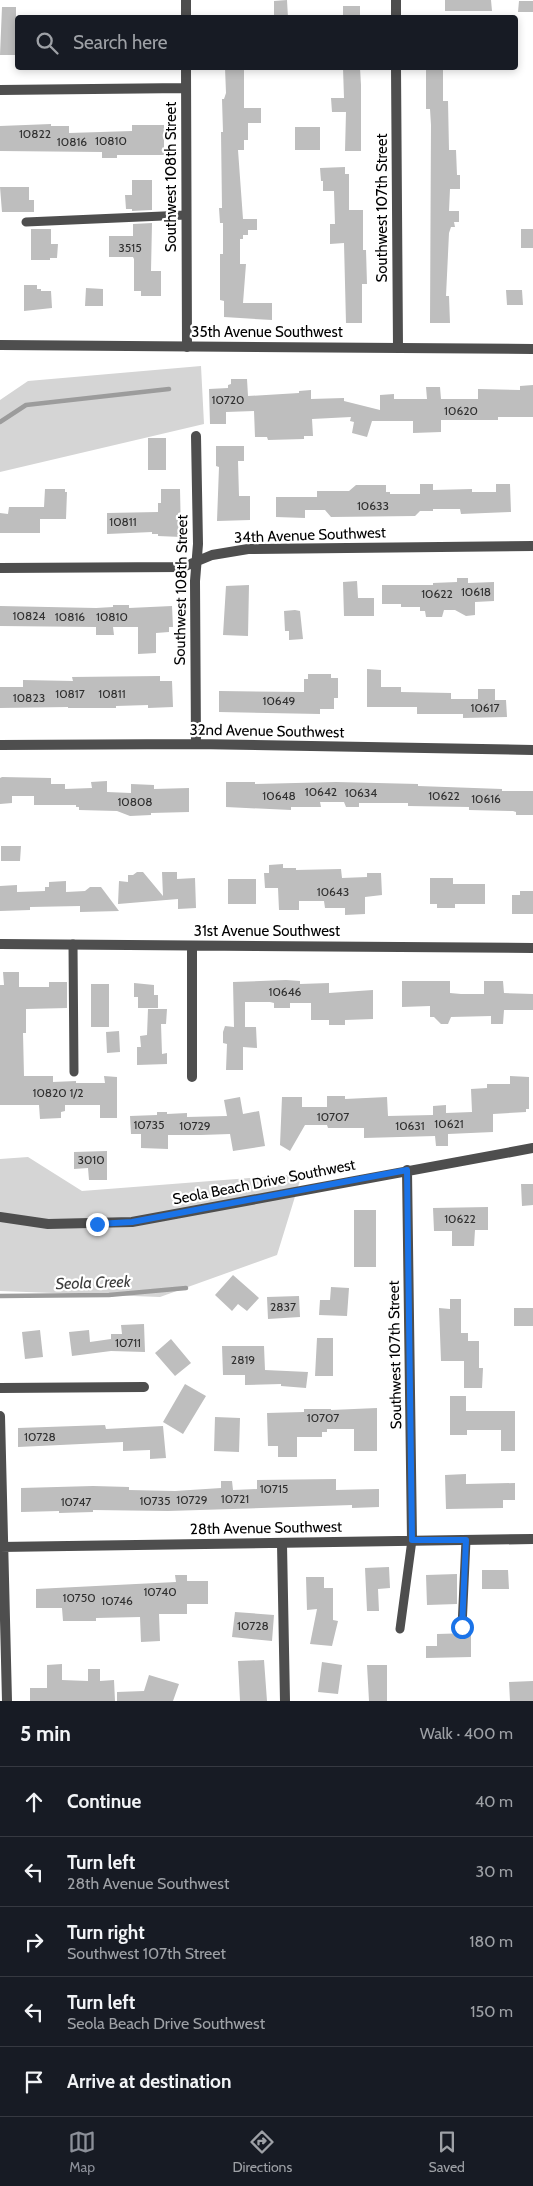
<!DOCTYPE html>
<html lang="en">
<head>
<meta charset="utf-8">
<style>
  :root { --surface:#171b24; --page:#242831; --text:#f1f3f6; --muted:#9ea1a6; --line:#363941; --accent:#8c9099 }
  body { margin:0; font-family:Cabin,sans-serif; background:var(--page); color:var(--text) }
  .stop { position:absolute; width:15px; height:15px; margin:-11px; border:4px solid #1a73e8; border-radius:50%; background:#fff }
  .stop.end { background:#1a73e8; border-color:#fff; box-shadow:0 1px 5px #0008 }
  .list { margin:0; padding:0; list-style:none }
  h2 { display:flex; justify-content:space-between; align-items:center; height:65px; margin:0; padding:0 20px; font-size:21px }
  h2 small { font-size:16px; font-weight:400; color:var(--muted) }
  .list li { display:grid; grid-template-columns:32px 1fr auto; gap:15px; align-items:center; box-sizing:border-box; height:70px; padding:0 20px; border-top:1px solid var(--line) }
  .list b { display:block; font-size:19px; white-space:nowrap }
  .list p { margin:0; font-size:16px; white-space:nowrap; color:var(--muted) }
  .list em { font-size:16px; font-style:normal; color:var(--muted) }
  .icon { flex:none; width:28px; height:28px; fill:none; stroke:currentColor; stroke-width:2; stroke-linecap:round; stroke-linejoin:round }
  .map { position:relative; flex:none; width:533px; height:1701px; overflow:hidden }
  .search { position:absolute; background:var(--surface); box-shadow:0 2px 8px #0003; left:15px; right:15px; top:15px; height:55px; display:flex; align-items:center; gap:12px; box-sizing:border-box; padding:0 18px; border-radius:5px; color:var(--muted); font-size:19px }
  .sheet { height:415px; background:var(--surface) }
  nav { display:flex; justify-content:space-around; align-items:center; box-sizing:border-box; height:70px; border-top:1px solid var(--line); background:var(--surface); font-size:14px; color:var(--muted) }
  nav a { display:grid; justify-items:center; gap:2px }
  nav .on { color:var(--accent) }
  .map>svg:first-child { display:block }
  .green { fill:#d5d5d5 }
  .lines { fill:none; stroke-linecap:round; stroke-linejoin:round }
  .stream { stroke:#9c9c9c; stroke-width:4.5 }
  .building { fill:#bebebe }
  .service { stroke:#4e4e4e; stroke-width:9 }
  .minor { stroke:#4e4e4e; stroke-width:10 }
  .tertiary { stroke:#4e4e4e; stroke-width:10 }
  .route { stroke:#1a73e8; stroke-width:6 }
  .labels { text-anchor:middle; stroke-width:4.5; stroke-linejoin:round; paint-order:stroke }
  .number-label { font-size:12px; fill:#303030 }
  .street-label { font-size:15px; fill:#000; stroke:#fff }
  .water-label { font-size:16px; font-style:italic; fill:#3d3d3d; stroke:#fff }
</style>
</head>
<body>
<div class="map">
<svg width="533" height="1701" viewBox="0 0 533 1701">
  <rect width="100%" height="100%" fill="#fff"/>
  <path class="green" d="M201 366 204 424 0 472V400L28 381Z
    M28 1157 82 1191 302 1174 277 1255 160 1297 0 1291V1159Z"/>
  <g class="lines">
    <path class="stream" d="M0 422 26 405 169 389
      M0 1296 109 1295 186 1288"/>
  </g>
  <path class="building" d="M287 0 288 18H274V1Z
    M445 0H491L492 11H445Z
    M519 1H533V12H518Z
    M343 6H360V18H343Z
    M2 7H16V55H0Z
    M225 68H244V108H261V123H248V140H244V150H238L243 219H257V230H248V235H243V239H240V264H246L243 303H272V320L224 317V301L220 300V254H223V223H220L219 208H222L221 132H223L222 99H224L226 93Z
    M343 68H360L361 85V151H345L346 112H332L331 98H344Z
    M426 68H443V101H448L449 150H456L457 175H460V189H450L449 211H459V222H454L455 227H451L449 233 446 296H449L450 323H430L431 125 430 109H426Z
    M51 124V126H69V133L132 131V125H164V155H117V158H102V152L0 151V126Z
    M295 127H320V150H295Z
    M345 167V174H349V210H363V250H366L367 284H362V323H346L344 243 330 244V224H335L334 191H323V181H321L320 168Z
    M132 180H152V210L132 211V209H126L125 195H132Z
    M0 187H29V200H34V212H2Z
    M152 223 151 271H161V296H141V291H134V259L133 257H109V236H133V224Z
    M31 229H51V244H58L57 258H50V260H31Z
    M521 229H533V248H521Z
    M24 285H37V289H41V291H51L52 308 24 311Z
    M86 288 103 289V306H85Z
    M506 290H522L523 305H507Z
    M231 379H247L248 396 299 393V391L311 390V399L344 398V401L380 410V395L394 394V399H427L426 387H440L441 399H478V389L520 390V386L533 385V417H498V420H441V432L413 433V421H372L367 437 352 433 354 422 350 421 351 417 312 419 313 436H304V439L268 440 267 437H255L254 411 226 412V424H210L209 389 228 388V385L231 384Z
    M148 438H166V470H148Z
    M216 446H244V461H238L239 496H250V520L217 521 219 467 216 466Z
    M420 484H433V490L472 489V492H496V484H510L511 512 461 514 460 509H433V511H420L415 516 331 517 325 510H305V518L276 517V497H317V491H349L356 485H386V492H390V494H420Z
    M45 489H65V492H67L66 519H40V533H0V513L8 514 9 507H44Z
    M161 489H180L181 537 158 536V534H152V532L107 534V513L158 512V503H161Z
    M457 578H468V583L494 582V601L475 602V615L466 616 455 610H444L442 617H426L425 611H420V607H401V604H382V585H433V583L457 582Z
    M357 581 358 598H374V616H344L343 582Z
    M249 585 248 636 223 635 226 586Z
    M113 605H129V608L172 606 173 627H169V632L156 633V653L138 654V627H113L114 635H96V627L0 626V606L96 608 113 607Z
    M295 610 300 611 303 639 289 640V631H285L284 611Z
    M367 669 381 670V687H401V692L451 693V699H478V689H495V700H506L507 717 463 718V714H417V707H367Z
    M308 674H331V678H338V698H334V709H320V714L219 712V691L304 692V679H308Z
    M160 676V681H172L173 707 148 708V705L116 706V708H68V707L0 708V687H23V680L73 681 72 677Z
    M2 777 51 778V784H65V789L92 788 91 782 107 781V792L131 793V784L154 785V789L189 788V812L151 813V815L130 816 117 811 79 810V807H76V805H34V796H12V803L0 804V778Z
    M226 782H255V784L336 782 418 784V786L502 789V791H533V815H516V812L513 811 469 810V807L408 806V803H359V807H346L344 802H320L321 807H291V810L226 807Z
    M1 846H21L20 861H1Z
    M283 864V868H296V870L341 869 342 878 367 877V873H381L382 895 365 897V914L345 915V908H325L324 901H299V910H279L278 888H265L264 873H269V865Z
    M137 872H143L163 896 162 872H177V879L195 878 196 908 178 909V899L118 904 119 881 128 882V875H133Z
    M430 878H453V884H485V904H455V908H437V904H430Z
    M228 879H256V904H228Z
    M66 881V892L85 891 90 887H101L119 911 80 912V906L30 907V910L0 911V886L17 885V892L45 891V887H49V882Z
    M520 891H533V914H512V895H520Z
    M3 972H19V987H49V982H67V1008L26 1009V1033H23L24 1076H53V1082L76 1081V1083H105L104 1076 117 1077V1118H100V1105H65V1111L61 1112V1118L40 1119 39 1105H0V985H4Z
    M286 980 300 981V984L329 983V993L373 990V1019L345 1020V1025H329V1020H311V1003H290V1008H274V1003L270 1002H245V1027H256L257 1048 243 1047V1070H226L227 1044 223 1043V1032L225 1026 234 1027 233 982Z
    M402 981H450V993L461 994H484V981H503L504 993 533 994V1010H504L503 1024H491V1016L451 1017 448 1024H441L434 1017H430V1006L402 1007Z
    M134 983 154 985V995H158V1008H138V997H134Z
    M91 984H109V1027H91Z
    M148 1009H167L166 1024H161L162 1054 167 1053V1064L137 1065V1047H141L140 1036 147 1035Z
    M119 1031 120 1052 107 1053 106 1032Z
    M510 1076 529 1077V1109H526V1112L493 1114V1132L448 1134V1146H436L435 1136 364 1138V1128H328L327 1125H305L290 1151 280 1145 282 1097H302V1107H327V1096H345V1099L387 1097 388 1116 433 1115V1106L446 1105V1113L472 1112 471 1089 487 1088V1084H510Z
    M240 1097 243 1114 259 1111 265 1146 233 1151 230 1134 201 1135H168V1149L141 1148V1134H131L130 1116 157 1115V1112H167V1114L187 1113V1117L227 1116 224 1100Z
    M107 1151V1180H89L88 1168 74 1169V1152Z
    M521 1184H533V1205L522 1206Z
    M488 1207V1230H475L474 1246H452V1231H434L433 1208Z
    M354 1210H376V1267H354Z
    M233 1275 259 1298 247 1311 238 1304 232 1311 215 1295Z
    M331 1287 349 1288 347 1316 319 1315 320 1300H330Z
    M299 1296 300 1317 268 1319 267 1297Z
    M450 1299H461V1333H468V1341H479V1368H483L482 1388H464V1361H441L439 1308 450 1309Z
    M514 1308H533V1326H514Z
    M144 1324 145 1352 111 1351 72 1356 69 1332 89 1330 90 1342 111 1339V1334H122L121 1325Z
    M40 1330 43 1357 25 1359 22 1332Z
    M317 1338H333V1376H315Z
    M171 1339 191 1363 175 1376 155 1353Z
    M222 1346H264L265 1370 308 1372 306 1388 281 1386V1384L245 1385V1375H223Z
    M185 1384 206 1396 183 1434 163 1422Z
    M450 1396H466V1411H515V1451H501V1430H467V1435H450Z
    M377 1408V1451H354V1429H327V1432H322V1437H297V1457H278V1446H268L267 1413 304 1412V1409H331V1410Z
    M215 1417 240 1418 239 1452 214 1451Z
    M105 1425 106 1429 163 1426 166 1458 150 1459V1450L123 1451V1442L18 1447V1428Z
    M466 1474V1484L515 1483V1500H503V1508L446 1509 445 1475Z
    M336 1479V1490L379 1489V1507L352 1508V1505L168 1511 93 1510V1512L59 1513V1511L21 1512V1488L93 1486 129 1487V1490L175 1491 221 1488V1481H232L233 1490 257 1489V1480Z
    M389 1567 390 1588 378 1589 379 1611H367L365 1568Z
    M482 1570H508L509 1589H482Z
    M457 1574V1604L427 1605 426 1575Z
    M175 1575H187V1581H208V1604H187V1614H159L160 1641 141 1642 140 1617 96 1618V1621H63L62 1608H36V1589L176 1582Z
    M306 1577H324V1588H333V1620L338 1621 332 1646 310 1644 317 1609 307 1610Z
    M235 1612 274 1615 272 1641 232 1637Z
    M471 1633V1657L426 1658V1646H437V1634Z
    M264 1660 267 1701H240L238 1661Z
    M322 1662 342 1665 338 1694 318 1692Z
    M62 1664V1680L88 1681V1669H100V1681L114 1680 115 1701H30V1688H47V1665Z
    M367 1665H387V1701H369Z
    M149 1675 179 1684 173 1701H117V1692L144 1691Z
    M533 1681V1701H510L509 1682Z"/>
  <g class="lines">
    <path class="service" d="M26 222 186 215
      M73 944 74 1072
      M462 1627 466 1540
      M400 1629 412 1540"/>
    <path class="minor" d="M396 0V18
      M186 18V0
      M186 68 187 347
      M396 68 398 347
      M0 90 186 88
      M196 436 198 544 195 581 196 744
      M0 568 183 567 212 555 248 549 533 546
      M0 745 196 744 533 750
      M0 944 533 948
      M192 1077V946
      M407 1170 412 1540
      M0 1217 48 1224 132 1222 533 1148
      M0 1388 144 1387
      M0 1416 7 1701
      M282 1544 285 1701
      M0 1547 533 1539"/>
    <path class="tertiary" d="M0 345 533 349"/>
  </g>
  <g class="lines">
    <path class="route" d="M97 1224 132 1222 407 1170 412 1540H466L462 1627"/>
  </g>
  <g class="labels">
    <g class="number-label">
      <text x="35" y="138">10822</text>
      <text x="111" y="145">10810</text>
      <text x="72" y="146">10816</text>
      <text x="130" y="252">3515</text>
      <text x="228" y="404">10720</text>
      <text x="461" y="415">10620</text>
      <text x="373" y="510">10633</text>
      <text x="123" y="526">10811</text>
      <text x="476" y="596">10618</text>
      <text x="437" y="598">10622</text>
      <text x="29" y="620">10824</text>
      <text x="70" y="621">10816</text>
      <text x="112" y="621">10810</text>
      <text x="70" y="698">10817</text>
      <text x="112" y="698">10811</text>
      <text x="29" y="702">10823</text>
      <text x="279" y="705">10649</text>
      <text x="485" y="712">10617</text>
      <text x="321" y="796">10642</text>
      <text x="361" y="797">10634</text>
      <text x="279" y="800">10648</text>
      <text x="444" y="800">10622</text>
      <text x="486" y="803">10616</text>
      <text x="135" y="806">10808</text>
      <text x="333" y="896">10643</text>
      <text x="285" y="996">10646</text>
      <text x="58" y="1097">10820 1/2</text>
      <text x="333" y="1121">10707</text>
      <text x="449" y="1128">10621</text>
      <text x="149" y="1129">10735</text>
      <text x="195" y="1130">10729</text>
      <text x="410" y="1130">10631</text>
      <text x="91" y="1164">3010</text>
      <text x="460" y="1223">10622</text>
      <text x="283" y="1311">2837</text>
      <text x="128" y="1347">10711</text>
      <text x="243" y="1364">2819</text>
      <text x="323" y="1422">10707</text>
      <text x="40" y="1441">10728</text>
      <text x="274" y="1493">10715</text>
      <text x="235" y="1503">10721</text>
      <text x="192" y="1504">10729</text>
      <text x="155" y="1505">10735</text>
      <text x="76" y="1506">10747</text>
      <text x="160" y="1596">10740</text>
      <text x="79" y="1602">10750</text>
      <text x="117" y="1605">10746</text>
      <text x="253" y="1630">10728</text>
    </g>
    <g class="street-label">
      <text transform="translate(171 177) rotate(-90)" y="5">Southwest 108th Street</text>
      <text transform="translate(382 208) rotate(-90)" y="5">Southwest 107th Street</text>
      <text x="267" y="337">35th Avenue Southwest</text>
      <text transform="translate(310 535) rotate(-2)" y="5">34th Avenue Southwest</text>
      <text transform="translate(181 590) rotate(-89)" y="5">Southwest 108th Street</text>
      <text transform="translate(267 731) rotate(1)" y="5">32nd Avenue Southwest</text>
      <text x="267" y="936">31st Avenue Southwest</text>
      <text transform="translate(264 1182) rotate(-11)" y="5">Seola Beach Drive Southwest</text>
      <text transform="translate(395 1355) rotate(-91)" y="5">Southwest 107th Street</text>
      <text transform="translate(266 1528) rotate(-1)" y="5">28th Avenue Southwest</text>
    </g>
    <g class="water-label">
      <text transform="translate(93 1282) rotate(-2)" y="6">Seola Creek</text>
    </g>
  </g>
</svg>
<div class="stop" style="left:462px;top:1627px"></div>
<div class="stop end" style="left:97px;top:1224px"></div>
<div class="search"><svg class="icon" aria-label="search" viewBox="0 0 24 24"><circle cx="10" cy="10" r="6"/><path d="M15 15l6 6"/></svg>Search here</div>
</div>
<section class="sheet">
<h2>5 min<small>Walk · 400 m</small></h2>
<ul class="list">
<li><svg class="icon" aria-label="ahead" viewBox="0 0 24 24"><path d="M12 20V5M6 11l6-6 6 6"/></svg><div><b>Continue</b></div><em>40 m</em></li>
<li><svg class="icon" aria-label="left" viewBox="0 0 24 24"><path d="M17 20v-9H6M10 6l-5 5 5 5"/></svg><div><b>Turn left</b><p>28th Avenue Southwest</p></div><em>30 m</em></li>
<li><svg class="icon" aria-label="right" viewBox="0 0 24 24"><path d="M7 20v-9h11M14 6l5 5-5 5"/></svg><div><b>Turn right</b><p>Southwest 107th Street</p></div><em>180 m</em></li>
<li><svg class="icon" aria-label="left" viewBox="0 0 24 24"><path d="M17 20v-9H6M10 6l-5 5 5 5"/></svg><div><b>Turn left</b><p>Seola Beach Drive Southwest</p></div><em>150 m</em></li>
<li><svg class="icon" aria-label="arrive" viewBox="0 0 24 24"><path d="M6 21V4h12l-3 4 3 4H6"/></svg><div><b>Arrive at destination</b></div></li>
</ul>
</section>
<nav>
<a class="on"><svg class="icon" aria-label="map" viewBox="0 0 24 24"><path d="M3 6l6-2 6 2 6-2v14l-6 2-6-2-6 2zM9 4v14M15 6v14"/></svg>Map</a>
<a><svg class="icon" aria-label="directions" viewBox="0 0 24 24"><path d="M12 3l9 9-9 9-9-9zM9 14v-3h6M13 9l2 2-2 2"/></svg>Directions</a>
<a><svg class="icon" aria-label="saved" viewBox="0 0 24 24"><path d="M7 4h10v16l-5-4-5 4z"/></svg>Saved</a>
</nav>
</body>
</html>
